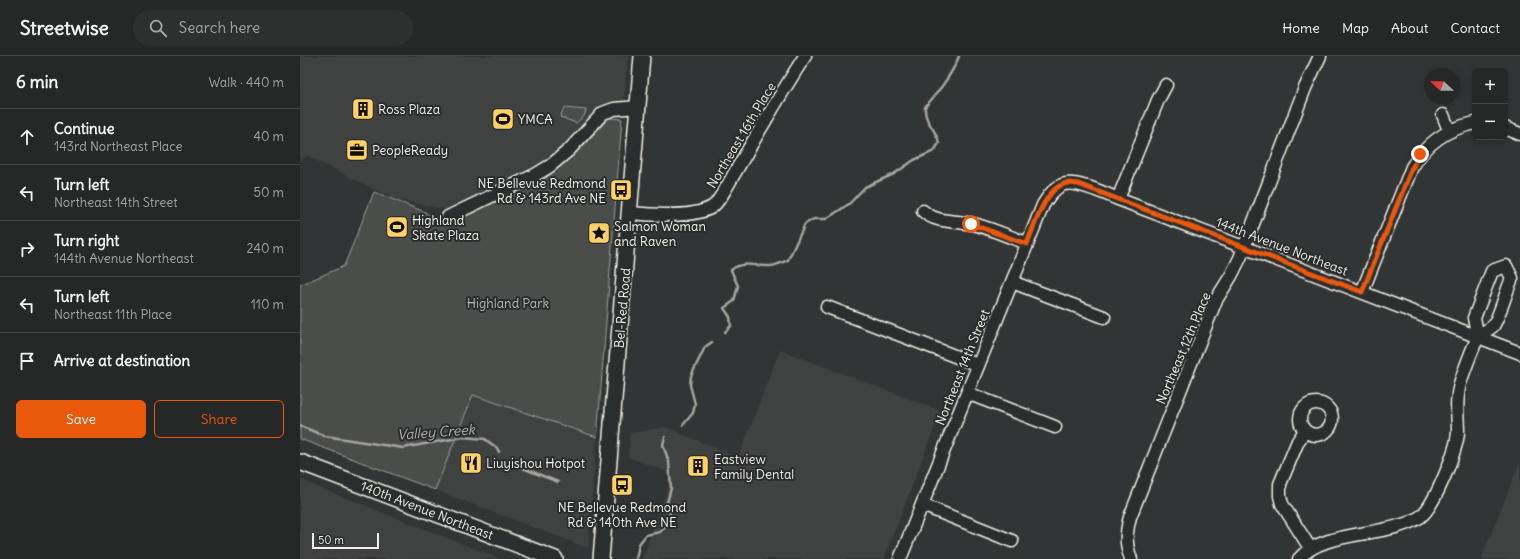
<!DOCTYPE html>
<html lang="en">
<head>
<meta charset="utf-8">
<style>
  :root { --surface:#262828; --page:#2e3030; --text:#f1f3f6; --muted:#a4a6a8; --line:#424445; --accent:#ea580c }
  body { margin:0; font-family:Delius,sans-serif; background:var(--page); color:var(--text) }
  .controls { position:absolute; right:12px; top:12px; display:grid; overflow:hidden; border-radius:6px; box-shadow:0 2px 6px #0003 }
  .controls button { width:36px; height:36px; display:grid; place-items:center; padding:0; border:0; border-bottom:1px solid var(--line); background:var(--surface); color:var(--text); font:20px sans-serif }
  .compass { position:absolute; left:1124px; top:12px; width:36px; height:36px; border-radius:50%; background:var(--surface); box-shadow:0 2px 6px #0003; rotate:291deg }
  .scale { position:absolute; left:12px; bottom:10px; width:67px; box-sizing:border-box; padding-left:4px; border:2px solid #f4f1e8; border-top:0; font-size:11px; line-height:14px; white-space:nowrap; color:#f4f1e8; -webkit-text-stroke:3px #2a2d2e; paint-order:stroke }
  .stop { position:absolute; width:12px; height:12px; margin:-9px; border:3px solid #ea580c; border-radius:50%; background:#fff }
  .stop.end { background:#ea580c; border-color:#fff; box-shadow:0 1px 4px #0008 }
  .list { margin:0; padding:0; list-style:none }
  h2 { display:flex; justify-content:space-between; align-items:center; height:52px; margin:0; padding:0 16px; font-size:17px }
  h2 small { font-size:13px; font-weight:400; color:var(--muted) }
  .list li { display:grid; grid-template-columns:26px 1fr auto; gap:12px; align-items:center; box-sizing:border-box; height:56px; padding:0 16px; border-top:1px solid var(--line) }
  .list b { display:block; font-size:15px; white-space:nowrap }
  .list p { margin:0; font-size:13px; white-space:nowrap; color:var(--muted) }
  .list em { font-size:13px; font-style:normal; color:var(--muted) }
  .actions { display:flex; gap:8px; padding:12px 16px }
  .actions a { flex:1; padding:9px 0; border:1px solid var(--accent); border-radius:6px; text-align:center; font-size:14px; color:var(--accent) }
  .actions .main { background:var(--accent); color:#fff }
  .icon { flex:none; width:22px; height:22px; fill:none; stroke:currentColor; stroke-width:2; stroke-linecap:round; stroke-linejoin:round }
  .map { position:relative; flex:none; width:1220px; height:503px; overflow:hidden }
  header { display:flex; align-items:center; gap:24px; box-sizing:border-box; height:56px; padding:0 20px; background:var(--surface); border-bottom:1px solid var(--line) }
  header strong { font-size:19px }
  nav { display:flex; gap:22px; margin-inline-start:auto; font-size:14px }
  .search { width:280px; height:36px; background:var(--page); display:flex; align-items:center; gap:10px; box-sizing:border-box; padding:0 14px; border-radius:22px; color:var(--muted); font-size:15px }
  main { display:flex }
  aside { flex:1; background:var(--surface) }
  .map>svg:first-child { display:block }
  .built { fill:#404242 }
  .green { fill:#4b4d4c; stroke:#a09f9a }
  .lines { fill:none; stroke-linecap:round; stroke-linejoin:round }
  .stream { stroke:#a6a5a0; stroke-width:2.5 }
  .minor-casing { stroke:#f4f1e8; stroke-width:15 }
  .major-casing { stroke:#f4f1e8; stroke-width:18 }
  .minor { stroke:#2a2d2e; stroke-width:12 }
  .major { stroke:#2a2d2e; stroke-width:15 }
  .route { stroke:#ea580c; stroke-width:5 }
  .labels { text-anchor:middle; stroke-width:4; stroke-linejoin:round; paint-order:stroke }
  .poi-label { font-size:13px; fill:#f4f1e8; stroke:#2a2d2e; text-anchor:start }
  .street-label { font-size:13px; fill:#f4f1e8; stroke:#2a2d2e }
  .park-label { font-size:13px; fill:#b9b8b1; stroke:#2a2d2e }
  .water-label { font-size:14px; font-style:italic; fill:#b3b2ac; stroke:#2a2d2e }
</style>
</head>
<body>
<header>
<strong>Streetwise</strong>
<div class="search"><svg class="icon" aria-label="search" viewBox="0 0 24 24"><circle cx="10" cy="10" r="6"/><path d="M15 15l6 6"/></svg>Search here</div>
<nav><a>Home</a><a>Map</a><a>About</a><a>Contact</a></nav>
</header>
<main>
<aside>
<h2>6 min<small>Walk · 440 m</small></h2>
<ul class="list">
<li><svg class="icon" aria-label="ahead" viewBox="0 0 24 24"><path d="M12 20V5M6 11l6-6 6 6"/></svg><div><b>Continue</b><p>143rd Northeast Place</p></div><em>40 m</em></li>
<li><svg class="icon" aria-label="left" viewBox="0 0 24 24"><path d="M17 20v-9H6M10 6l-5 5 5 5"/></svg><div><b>Turn left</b><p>Northeast 14th Street</p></div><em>50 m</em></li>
<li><svg class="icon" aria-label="right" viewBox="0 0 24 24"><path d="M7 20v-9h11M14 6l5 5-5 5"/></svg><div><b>Turn right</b><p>144th Avenue Northeast</p></div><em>240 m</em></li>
<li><svg class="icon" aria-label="left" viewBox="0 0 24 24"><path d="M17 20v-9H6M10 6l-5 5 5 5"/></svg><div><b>Turn left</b><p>Northeast 11th Place</p></div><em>110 m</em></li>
<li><svg class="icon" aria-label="arrive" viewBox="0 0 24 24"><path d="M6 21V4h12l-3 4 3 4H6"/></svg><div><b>Arrive at destination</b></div></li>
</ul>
<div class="actions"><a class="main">Save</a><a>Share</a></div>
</aside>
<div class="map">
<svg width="1220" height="503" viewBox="0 0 1220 503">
  <rect width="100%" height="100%" fill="#323535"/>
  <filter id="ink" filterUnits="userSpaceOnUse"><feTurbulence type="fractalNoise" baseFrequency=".025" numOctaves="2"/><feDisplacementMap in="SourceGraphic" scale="8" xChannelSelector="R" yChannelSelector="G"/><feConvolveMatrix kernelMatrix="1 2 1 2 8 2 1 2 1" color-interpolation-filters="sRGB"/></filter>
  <g filter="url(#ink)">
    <path class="built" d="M0 0H328L322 63 309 62 283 90 246 122 167 158 92 142 7 100 0 105Z
      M480 294 641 355 584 503H342L373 418 328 401 330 377 366 371 438 402Z
      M173 339 297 381 288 492 135 434Z
      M1220 406V503H1181Z
      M0 424 201 503H0Z"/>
    <path class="green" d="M264 52 286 54 284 60 276 67 260 61Z
      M309 62 322 63 297 381 173 339 135 434 0 383V229L44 210 74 136 125 156 140 169 246 122 283 90Z"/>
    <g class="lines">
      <path class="stream" d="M425 276 431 270 430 261 424 252 434 245 438 230 431 214C443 204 456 211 470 210 476 210 483 206 488 204L505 168 514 163H526L549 148 565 131 594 118 614 104 634 95 639 87C636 72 624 67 625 51 638 36 652 19 659 0
        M383 369 393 357 395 348 390 329 391 320 405 291 412 286
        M0 370 25 380 103 392 163 381 185 383 197 392 199 396
        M215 409 258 426
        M336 503 339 488 346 479 360 476 366 470 370 457 367 447 371 432 369 406 363 389 365 381"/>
      <g class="minor-casing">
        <path id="minor" d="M1143 59 1149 74
          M1205 72 1220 78
          M818 143 858 44 866 29
          M623 155C636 168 660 164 677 169 694 174 710 181 727 187
          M330 157C351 159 394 162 412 151 419 147 432 121 437 113 459 75 481 37 505 0
          M148 161 235 119 250 110 269 94 303 57 314 53 338 51
          M712 226 804 261
          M1062 236 1112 111C1127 87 1146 73 1175 67
          M527 251 678 309
          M667 337 755 371
          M1000 363a16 16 0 1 1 32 0a16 16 0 1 1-32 0Z
          M1005 375 998 385 980 428V440L982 448 1010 492
          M622 449 712 485
          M600 503 743 149C748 141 753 133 762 129 774 123 806 138 818 143L1220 297
          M831 503C825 488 826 476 830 461L916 244 931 220 940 202 1005 32 1020 0
          M999 503C1023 473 1087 482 1120 461 1134 451 1157 394 1158 376 1158 360 1155 345 1160 328 1162 320 1175 285 1179 280 1182 276 1189 274 1193 270 1198 264 1208 231 1212 222L1206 210 1192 215 1174 262 1178 281"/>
      </g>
      <g class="major-casing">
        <path id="major" d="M0 406 255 503
          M301 503 342 0"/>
      </g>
      <use href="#minor" class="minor"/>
      <use href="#major" class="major"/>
    </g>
  </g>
  <g class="lines" filter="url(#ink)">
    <path class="route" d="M671 168 727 188C734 170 746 128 769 127 772 127 775 128 778 128L1062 236 1112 112 1120 98"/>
  </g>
  <defs>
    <g id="building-square" transform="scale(1.15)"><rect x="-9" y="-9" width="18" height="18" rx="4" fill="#ffd166" stroke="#2a2d2e"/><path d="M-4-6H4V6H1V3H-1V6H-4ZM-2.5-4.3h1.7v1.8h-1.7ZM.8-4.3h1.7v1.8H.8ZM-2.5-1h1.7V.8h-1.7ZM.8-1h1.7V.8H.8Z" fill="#111"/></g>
    <g id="stadium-square" transform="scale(1.15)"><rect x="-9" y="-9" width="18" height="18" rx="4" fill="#ffd166" stroke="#2a2d2e"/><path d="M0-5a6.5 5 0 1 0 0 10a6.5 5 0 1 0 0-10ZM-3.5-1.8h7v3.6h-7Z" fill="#111"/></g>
    <g id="office-square" transform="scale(1.15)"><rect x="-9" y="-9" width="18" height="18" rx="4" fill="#ffd166" stroke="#2a2d2e"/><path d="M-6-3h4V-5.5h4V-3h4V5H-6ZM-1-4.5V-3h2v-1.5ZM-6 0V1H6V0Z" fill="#111"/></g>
    <g id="bus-square" transform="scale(1.15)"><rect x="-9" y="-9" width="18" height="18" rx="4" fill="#ffd166" stroke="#2a2d2e"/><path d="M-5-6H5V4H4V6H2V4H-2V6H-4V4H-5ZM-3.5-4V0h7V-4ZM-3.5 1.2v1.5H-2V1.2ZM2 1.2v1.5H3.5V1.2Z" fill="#111"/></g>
    <g id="sight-square" transform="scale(1.15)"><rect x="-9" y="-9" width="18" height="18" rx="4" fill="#ffd166" stroke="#2a2d2e"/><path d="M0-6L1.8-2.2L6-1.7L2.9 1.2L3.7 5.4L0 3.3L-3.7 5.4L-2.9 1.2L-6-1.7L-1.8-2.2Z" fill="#111"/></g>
    <g id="restaurant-square" transform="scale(1.15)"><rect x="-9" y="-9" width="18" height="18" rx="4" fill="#ffd166" stroke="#2a2d2e"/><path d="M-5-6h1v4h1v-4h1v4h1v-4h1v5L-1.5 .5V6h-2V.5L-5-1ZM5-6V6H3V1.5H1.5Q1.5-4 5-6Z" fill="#111"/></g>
  </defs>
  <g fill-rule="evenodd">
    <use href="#building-square" x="63" y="53"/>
    <use href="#stadium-square" x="203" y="63"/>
    <use href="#office-square" x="57" y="94"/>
    <use href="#bus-square" x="321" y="134"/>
    <use href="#stadium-square" x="97" y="171"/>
    <use href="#sight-square" x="299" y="177"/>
    <use href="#restaurant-square" x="171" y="407"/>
    <use href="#building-square" x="398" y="410"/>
    <use href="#bus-square" x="322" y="429"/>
  </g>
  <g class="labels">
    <g class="poi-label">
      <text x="78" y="58">Ross Plaza</text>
      <text x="218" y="68">YMCA</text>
      <text x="72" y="99">PeopleReady</text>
      <text x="306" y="132" text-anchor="end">NE Bellevue Redmond<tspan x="306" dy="15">Rd &amp; 143rd Ave NE</tspan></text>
      <text x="112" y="169">Highland<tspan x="112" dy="15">Skate Plaza</tspan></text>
      <text x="314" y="175">Salmon Woman<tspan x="314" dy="15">and Raven</tspan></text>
      <text x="414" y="408">Eastview<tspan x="414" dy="15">Family Dental</tspan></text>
      <text x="186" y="412">Liuyishou Hotpot</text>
      <text x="322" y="456" text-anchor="middle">NE Bellevue Redmond<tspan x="322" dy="15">Rd &amp; 140th Ave NE</tspan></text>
    </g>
    <g class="street-label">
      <text transform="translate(441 79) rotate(-59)" y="5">Northeast 16th Place</text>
      <text transform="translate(982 190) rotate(21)" y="5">144th Avenue Northeast</text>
      <text transform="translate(322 252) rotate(-85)" y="5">Bel-Red Road</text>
      <text transform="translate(883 292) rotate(-67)" y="5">Northeast 12th Place</text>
      <text transform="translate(662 311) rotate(-68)" y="5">Northeast 14th Street</text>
      <text transform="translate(127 454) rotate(21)" y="5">140th Avenue Northeast</text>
    </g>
    <g class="park-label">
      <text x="208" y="252">Highland Park</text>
    </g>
    <g class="water-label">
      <text transform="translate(136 376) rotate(-4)" y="5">Valley Creek</text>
    </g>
  </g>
</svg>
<div class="controls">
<button>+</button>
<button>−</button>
</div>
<svg class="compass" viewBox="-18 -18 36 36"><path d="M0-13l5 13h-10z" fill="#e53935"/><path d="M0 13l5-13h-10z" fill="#a4a6a8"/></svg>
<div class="scale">50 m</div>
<div class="stop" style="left:671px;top:168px"></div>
<div class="stop end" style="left:1120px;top:98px"></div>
</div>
</main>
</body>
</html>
